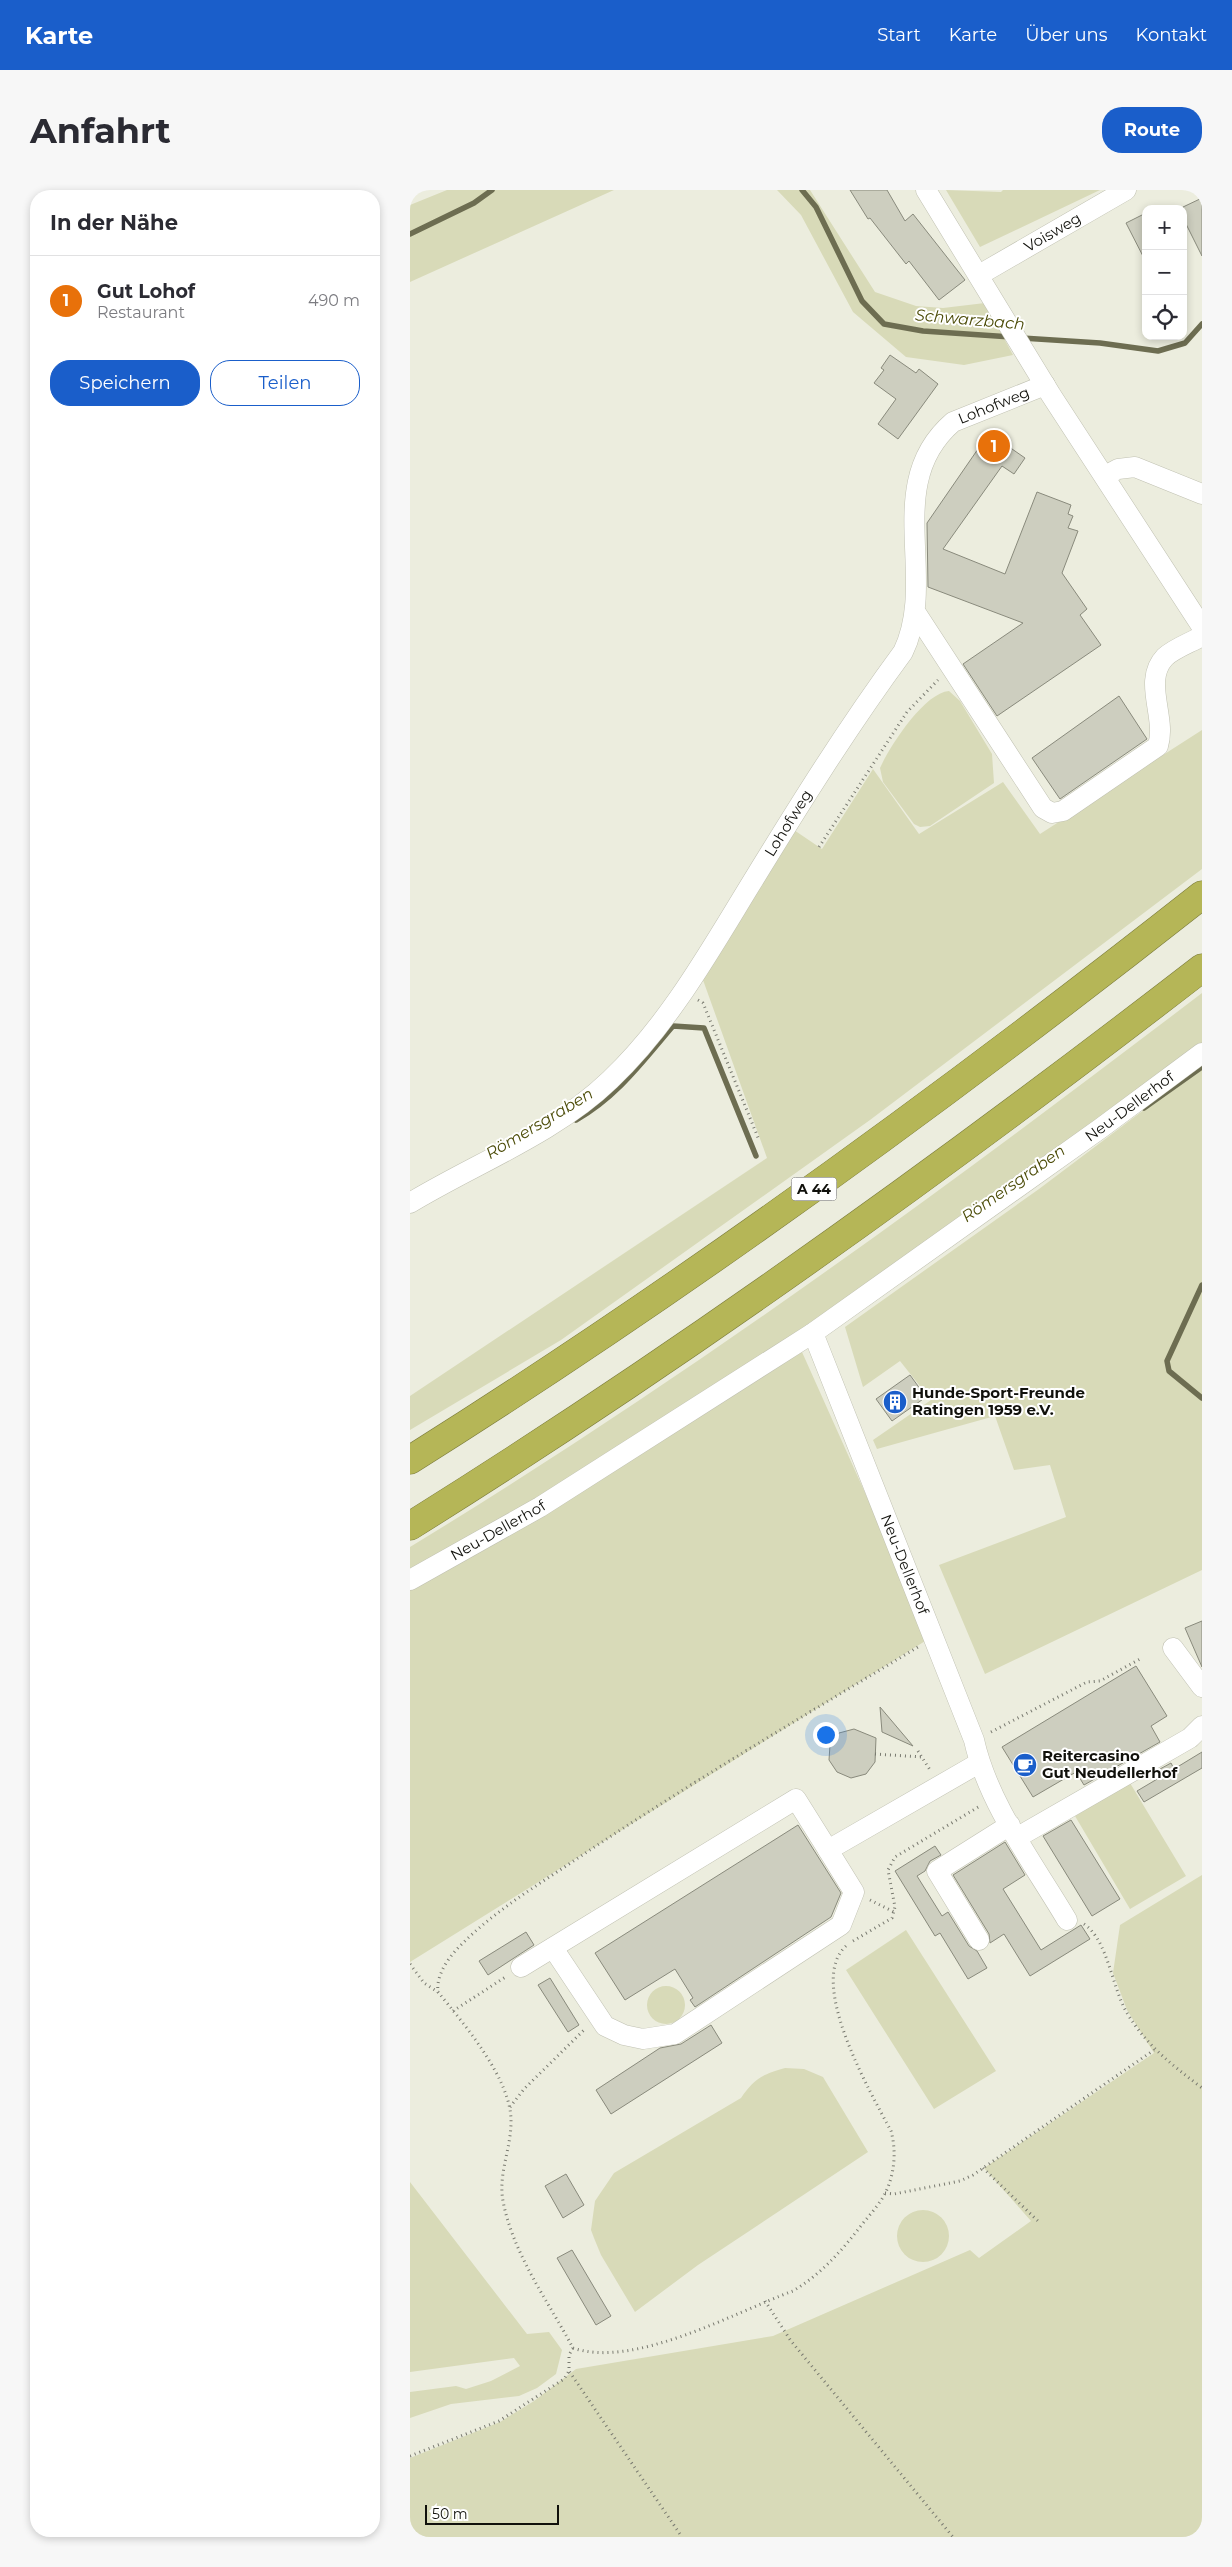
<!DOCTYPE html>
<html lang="de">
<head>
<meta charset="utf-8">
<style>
  :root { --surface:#fff; --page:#f7f7f7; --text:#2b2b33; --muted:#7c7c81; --line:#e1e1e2; --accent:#1a5eca }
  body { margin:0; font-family:Montserrat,sans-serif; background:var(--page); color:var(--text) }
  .controls { position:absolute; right:15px; top:15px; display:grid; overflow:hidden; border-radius:10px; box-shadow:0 2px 8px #0003 }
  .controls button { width:45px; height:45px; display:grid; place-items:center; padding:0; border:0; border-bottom:1px solid var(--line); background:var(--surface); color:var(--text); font:25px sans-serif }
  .scale { position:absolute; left:15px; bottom:12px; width:134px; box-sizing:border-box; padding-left:5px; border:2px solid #11110c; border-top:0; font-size:14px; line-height:18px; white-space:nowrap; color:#11110c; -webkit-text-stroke:4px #fff; paint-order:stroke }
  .you { position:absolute; left:415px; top:1544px; width:18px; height:18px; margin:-12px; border:4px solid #fff; border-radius:50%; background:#1a73e8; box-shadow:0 0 0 8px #1a73e833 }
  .badge { display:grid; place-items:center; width:32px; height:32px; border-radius:50%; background:var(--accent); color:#fff; font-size:16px; font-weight:700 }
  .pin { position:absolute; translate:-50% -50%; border:2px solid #fff; box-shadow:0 1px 5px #0006 }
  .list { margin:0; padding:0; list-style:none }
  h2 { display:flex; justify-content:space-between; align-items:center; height:65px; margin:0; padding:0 20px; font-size:21px }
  h2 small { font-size:16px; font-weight:400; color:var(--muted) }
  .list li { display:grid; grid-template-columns:32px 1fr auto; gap:15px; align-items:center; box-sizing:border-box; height:90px; padding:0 20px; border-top:1px solid var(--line) }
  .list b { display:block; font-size:19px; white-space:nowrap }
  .list p { margin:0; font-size:16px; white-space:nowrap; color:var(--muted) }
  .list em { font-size:16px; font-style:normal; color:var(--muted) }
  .actions { display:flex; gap:10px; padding:15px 20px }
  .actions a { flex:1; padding:11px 0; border:1px solid var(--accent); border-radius:20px; text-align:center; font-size:18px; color:var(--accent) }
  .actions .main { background:var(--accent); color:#fff }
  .icon { flex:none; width:28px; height:28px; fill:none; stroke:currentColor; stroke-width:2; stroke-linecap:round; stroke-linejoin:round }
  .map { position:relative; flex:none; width:792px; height:2347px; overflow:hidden; border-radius:20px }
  header { display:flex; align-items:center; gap:30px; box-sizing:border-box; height:70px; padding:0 25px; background:var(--accent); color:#fff }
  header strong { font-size:24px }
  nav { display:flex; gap:28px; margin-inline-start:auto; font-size:18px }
  .intro { display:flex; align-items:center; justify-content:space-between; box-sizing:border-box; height:120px; padding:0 30px }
  h1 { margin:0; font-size:35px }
  .button { padding:12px 22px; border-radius:20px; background:var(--accent); color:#fff; font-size:18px; font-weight:700 }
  main { display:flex; gap:30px; padding:0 30px }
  aside { flex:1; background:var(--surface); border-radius:20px; box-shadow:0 2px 8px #0003 }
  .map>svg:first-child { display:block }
  .green { fill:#d8dab8 }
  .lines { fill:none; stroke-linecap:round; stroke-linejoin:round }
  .stream { stroke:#6d6d51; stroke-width:5.5 }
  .building { fill:#cdcebf; stroke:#898a7c }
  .minor-casing { stroke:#c0c1b2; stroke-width:21 }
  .highway-casing { stroke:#7c7c3d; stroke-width:29 }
  .path { stroke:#797a70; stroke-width:3; stroke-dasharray:1 4; stroke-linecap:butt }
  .minor { stroke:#fff; stroke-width:20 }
  .highway { stroke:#b5b657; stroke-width:28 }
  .labels { text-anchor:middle; stroke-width:4; stroke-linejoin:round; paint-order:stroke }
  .shield { fill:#fff; stroke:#585855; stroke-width:1 }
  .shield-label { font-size:14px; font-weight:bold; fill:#11110c }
  .street-label { font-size:15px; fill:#11110c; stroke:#fff }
  .poi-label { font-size:15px; font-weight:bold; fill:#11110c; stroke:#fff; text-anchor:start }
  .water-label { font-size:16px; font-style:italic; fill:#4c4c08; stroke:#fff }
</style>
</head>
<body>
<header>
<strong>Karte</strong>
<nav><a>Start</a><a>Karte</a><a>Über uns</a><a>Kontakt</a></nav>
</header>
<div class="intro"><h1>Anfahrt</h1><a class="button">Route</a></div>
<main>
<aside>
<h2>In der Nähe<small></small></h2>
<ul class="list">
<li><span class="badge" style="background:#e8710a">1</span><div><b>Gut Lohof</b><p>Restaurant</p></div><em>490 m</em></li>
</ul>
<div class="actions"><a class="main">Speichern</a><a>Teilen</a></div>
</aside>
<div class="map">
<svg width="792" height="2347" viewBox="0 0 792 2347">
  <rect width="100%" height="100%" fill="#ecedde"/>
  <path class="green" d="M37 0H204L0 92V15Z
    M367 0H400L465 102 506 116 533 118 575 113 603 165 554 175 496 167 443 122 391 25Z
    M536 0 591 2 593 0H690L570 57Z
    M539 501 550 511 582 564 584 593 520 636 510 637 504 634 473 592 470 578C480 556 514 503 539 501Z
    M792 540V679L460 930 151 1150 0 1240V1206L357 968 293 790 381 638 412 659 463 579 509 644 593 592 630 644Z
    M792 803V853L688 932 401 1137 128 1307 0 1382V1357C276 1189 535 999 792 803Z
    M792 876V1380L575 1484 529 1375 656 1327 640 1275 604 1280 585 1226 467 1259 463 1250 521 1210 490 1171 453 1197 435 1137 629 999Z
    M392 1162 520 1448 0 1772V1396L130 1322Z
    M720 1593 776 1686 720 1719 665 1626Z
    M792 1685V2347H0V2268L90 2232 124 2211 166 2179 363 2146 560 2060 569 2068 621 2031 574 1978 744 1863 717 1820 703 1783 710 1735Z
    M496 1740 586 1881 524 1919 436 1780Z
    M237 1815a19 19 0 1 1 38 0a19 19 0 1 1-38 0Z
    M375 1878 394 1879 413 1887 458 1962 288 2075 225 2122 191 2065 184 2048 181 2040 185 2011 204 1983 331 1908C344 1889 353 1884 375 1878Z
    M0 1992 117 2144 139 2142 152 2160 146 2184 127 2198 109 2206 41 2214 0 2228V2202L46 2196 56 2199 81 2191 110 2176 104 2168 0 2182Z
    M487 2046a26 26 0 1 1 52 0a26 26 0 1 1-52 0Z"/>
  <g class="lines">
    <path class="stream" d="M392 0 406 17 452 111 474 134 513 141 601 147
      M0 44 64 13 82 0
      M612 148 690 153 748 161 775 153 792 134
      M734 918 792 877
      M166 930C207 907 233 871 263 836L294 838 346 966
      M792 1095 757 1171 759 1181 792 1208"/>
  </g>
  <path class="building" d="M440 0H477L495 31 503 24 555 90 529 110 499 71 496 74 460 28 458 29Z
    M792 8V66L773 28V17Z
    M736 23V72L716 33Z
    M480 165 506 183 509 179 528 194 488 249 468 234 486 209 464 193 474 180 471 178Z
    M579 243 615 268 604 284 592 276 533 359 595 384 627 302 661 315 658 324 663 326 658 338 668 341 652 383 677 419 670 425 691 455 587 526 553 474 613 433 518 397 517 333Z
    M709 506 737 549 650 609 622 568Z
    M500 1185 516 1207 482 1231 466 1209Z
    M792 1431V1477L775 1438Z
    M726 1476 757 1526 741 1536 750 1552 674 1595 666 1582 623 1607 592 1557Z
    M470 1517 503 1556 472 1542Z
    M444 1539 466 1548 465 1572 456 1584 441 1588 427 1582 419 1570 420 1555 429 1543Z
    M792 1562V1578L734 1612 727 1601 754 1585 750 1579 761 1573 764 1579Z
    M661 1630 710 1709 682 1726 633 1646Z
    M388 1635 431 1703 421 1727 285 1817 280 1810 283 1808 265 1779 215 1810 185 1763Z
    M595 1652 615 1685 593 1699 631 1760 671 1735 680 1749 620 1786 594 1744 580 1753 579 1744 543 1685Z
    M525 1656 531 1665 520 1671 515 1681 507 1686 532 1726 538 1722 559 1756 567 1761 577 1778 558 1789 530 1743 525 1746 485 1681Z
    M116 1742 124 1755 78 1785 69 1771Z
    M140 1788 169 1835 158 1842 128 1795Z
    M301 1835 312 1853 201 1924 186 1900 250 1858 271 1854Z
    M156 1984 174 2015 153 2028 135 1996Z
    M162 2060 201 2126 186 2135 147 2068Z"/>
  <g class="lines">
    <g class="minor-casing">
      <g id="minor">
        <path d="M516 0 641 205 792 437"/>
        <path id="s1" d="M569 85 716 0"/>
        <path d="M695 286 708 279 725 277 792 304"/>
        <path d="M506 423 633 618 642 623 653 621 748 556C757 527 732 491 755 467 765 458 780 453 792 446"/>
        <path id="s2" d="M0 1013C66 973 144 944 200 890 258 835 298 764 339 697 388 617 437 538 493 462 529 388 471 294 543 232L635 195"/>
        <path id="s3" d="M403 1143 564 1550C578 1614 624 1674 657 1730"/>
        <path id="s4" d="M0 1390 130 1317 403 1143 691 938 792 863"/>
        <path d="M763 1458 792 1497"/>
        <path d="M608 1647 780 1548 792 1536"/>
        <path d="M569 1750 527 1681 600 1635"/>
        <path d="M143 1758 195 1836 214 1845 233 1849 265 1844 431 1735 444 1702 418 1660"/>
        <path d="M111 1777 386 1609 418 1660 569 1573"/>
      </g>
    </g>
    <g class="highway-casing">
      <path id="highway" d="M0 1270C275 1097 537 906 792 705
        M0 1336C274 1165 536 976 792 778"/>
    </g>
    <path class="path" d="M409 657 497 522 528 490
      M288 810 293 813 349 950
      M581 1542 677 1492 690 1491 730 1469
      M508 1561 520 1580
      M465 1564 512 1567
      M460 1710 484 1722
      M674 1734C698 1750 702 1798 717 1823 737 1856 761 1874 792 1898
      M443 1751 482 1728 485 1717 478 1680 485 1667 570 1616
      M436 1756C396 1792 461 1903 481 1941 486 1959 485 1979 478 1997 473 2010 463 2021 454 2032 433 2059 413 2083 383 2101 323 2123 224 2179 163 2158 138 2111 103 2064 93 2011 88 1984 101 1959 101 1932 102 1890 54 1834 28 1802 26 1787 36 1771 47 1759 84 1720 133 1692 177 1662 285 1590 397 1524 508 1457
      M0 1774 14 1793 28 1802
      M43 1821 97 1786
      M100 1917 114 1899 176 1838
      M573 1978 630 2033
      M475 2003 484 2004 550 1991 563 1985 744 1860
      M355 2111 381 2151 543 2347
      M163 2158 159 2165V2181L272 2347
      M0 2266 89 2231 154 2189 159 2181"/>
    <use href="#minor" class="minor"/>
    <use href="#highway" class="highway"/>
  </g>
  <defs>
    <g id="building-disc" transform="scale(1.25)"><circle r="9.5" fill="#1a5eca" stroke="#fff"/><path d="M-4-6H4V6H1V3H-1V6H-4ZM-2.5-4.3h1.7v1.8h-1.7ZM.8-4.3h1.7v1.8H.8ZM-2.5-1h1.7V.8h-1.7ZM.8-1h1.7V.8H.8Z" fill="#fff"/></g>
    <g id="cafe-disc" transform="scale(1.25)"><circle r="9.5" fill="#1a5eca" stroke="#fff"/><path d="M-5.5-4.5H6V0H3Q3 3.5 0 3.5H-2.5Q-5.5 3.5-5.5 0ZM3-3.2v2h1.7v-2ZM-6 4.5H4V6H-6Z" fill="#fff"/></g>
  </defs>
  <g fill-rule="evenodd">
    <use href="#building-disc" x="485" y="1212"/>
    <use href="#cafe-disc" x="615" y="1575"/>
  </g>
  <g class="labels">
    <rect class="shield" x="381.5" y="987.5" width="45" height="23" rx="4"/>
    <g class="shield-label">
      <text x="404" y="1004">A 44</text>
    </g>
    <g class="street-label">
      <text dy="5" stroke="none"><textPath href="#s1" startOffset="85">Voisweg</textPath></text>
      <text dy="5" stroke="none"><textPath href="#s2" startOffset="1042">Lohofweg</textPath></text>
      <text dy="5" stroke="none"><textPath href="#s2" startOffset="549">Lohofweg</textPath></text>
      <text dy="5" stroke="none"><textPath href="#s4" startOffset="862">Neu-Dellerhof</textPath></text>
      <text dy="5" stroke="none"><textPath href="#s4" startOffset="101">Neu-Dellerhof</textPath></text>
      <text dy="5" stroke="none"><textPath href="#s3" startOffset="249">Neu-Dellerhof</textPath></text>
    </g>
    <g class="poi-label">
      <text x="502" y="1208">Hunde-Sport-Freunde<tspan x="502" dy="17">Ratingen 1959 e.V.</tspan></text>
      <text x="632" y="1571">Reitercasino<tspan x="632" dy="17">Gut Neudellerhof</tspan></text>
    </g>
    <g class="water-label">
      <text transform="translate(560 129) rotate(5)" y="6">Schwarzbach</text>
      <text transform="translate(129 933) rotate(-31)" y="6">Römersgraben</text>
      <text transform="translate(603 993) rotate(-35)" y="6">Römersgraben</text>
    </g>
  </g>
</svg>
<div class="controls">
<button>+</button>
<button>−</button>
<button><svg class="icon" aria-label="locate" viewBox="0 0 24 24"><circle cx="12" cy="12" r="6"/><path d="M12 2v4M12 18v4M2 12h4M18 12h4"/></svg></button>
</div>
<div class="scale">50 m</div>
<div class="you"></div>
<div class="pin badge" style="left:584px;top:256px;background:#e8710a">1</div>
</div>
</main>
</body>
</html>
